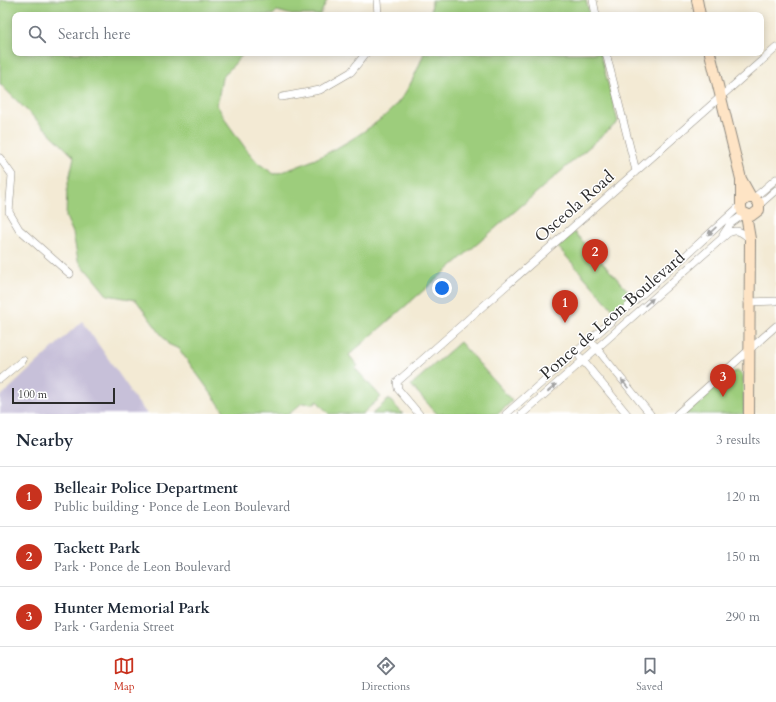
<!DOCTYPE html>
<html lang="en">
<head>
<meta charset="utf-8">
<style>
  :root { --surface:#fff; --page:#f2f2f3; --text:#1f2937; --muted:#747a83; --line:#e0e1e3; --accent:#c8321e }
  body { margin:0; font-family:Cardo,serif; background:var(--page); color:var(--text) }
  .scale { position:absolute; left:12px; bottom:10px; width:103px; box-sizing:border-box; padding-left:4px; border:2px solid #2b2b2b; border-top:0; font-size:11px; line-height:14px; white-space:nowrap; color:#2b2b2b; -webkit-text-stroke:3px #fff; paint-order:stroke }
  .you { position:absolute; left:442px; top:288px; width:14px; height:14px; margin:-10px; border:3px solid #fff; border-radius:50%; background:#1a73e8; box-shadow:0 0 0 6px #1a73e833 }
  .badge { display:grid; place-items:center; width:26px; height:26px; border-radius:50%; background:var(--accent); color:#fff; font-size:13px; font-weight:700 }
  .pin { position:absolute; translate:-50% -33px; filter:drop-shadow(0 1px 2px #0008) }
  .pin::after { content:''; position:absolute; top:21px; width:14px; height:12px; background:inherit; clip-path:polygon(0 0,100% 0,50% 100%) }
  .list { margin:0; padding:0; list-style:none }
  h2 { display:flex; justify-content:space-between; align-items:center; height:52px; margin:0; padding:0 16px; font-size:17px }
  h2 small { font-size:13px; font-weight:400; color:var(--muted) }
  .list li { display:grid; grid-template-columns:26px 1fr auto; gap:12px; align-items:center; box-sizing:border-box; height:60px; padding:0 16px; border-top:1px solid var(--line) }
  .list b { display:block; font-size:15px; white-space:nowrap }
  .list p { margin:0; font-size:13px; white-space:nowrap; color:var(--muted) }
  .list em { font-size:13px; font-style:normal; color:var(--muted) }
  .icon { flex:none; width:22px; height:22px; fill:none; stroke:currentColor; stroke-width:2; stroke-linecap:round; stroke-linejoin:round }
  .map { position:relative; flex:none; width:776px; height:414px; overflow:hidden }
  .search { position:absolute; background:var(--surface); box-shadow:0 2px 10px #0003; left:12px; right:12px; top:12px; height:44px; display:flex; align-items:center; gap:10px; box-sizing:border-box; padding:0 14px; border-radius:8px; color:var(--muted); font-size:15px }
  .sheet { height:232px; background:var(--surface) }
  nav { display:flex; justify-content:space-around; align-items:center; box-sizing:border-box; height:56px; border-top:1px solid var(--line); background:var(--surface); font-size:11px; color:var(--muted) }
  nav a { display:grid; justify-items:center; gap:2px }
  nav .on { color:var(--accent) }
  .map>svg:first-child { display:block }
  .industrial { fill:#c7c0d9 }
  .green { fill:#9dcd7c; stroke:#647c54 }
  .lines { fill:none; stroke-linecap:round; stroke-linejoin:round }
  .street-casing { stroke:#8f8a80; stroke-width:8 }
  .secondary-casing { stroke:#8f8a80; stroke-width:12 }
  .street { stroke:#fff; stroke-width:7 }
  .secondary { stroke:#fee4c5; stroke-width:10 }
  .oneway { fill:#a0a0a0 }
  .labels { text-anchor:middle; stroke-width:3; stroke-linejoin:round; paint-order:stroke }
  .street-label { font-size:17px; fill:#2b2b2b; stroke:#fff }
</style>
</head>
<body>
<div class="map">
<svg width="776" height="414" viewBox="0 0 776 414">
  <rect width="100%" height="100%" fill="#fff"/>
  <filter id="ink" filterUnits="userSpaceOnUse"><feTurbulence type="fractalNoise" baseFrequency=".025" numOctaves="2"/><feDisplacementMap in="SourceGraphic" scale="8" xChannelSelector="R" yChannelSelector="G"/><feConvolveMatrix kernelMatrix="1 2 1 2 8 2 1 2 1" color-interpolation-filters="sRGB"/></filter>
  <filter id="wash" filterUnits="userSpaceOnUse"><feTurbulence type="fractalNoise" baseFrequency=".012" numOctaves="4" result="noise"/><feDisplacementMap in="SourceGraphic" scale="16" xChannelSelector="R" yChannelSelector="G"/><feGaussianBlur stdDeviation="0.9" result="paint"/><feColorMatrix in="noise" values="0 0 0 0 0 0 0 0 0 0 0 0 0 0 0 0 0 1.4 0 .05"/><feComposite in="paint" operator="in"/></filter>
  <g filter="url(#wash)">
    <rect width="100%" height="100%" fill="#f3ead4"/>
    <path class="industrial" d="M82 321 130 390 129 391 147 414H0V397Z"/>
    <path class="green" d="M0 0H327L320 15H292L277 11 273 15H15V53H244L222 78 217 105 228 124 246 149 258 163 274 174C311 165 359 138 388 113 406 97 416 74 424 53H600L618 122 349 355 358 366 355 368 381 397 362 414H329L317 401 315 404 302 403 289 414H226L179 349 168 344 136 300 107 295 78 260 73 233 66 217 67 188 74 157 0 84Z
      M432 0H586L590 15H431Z
      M574 232 634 297 616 313 558 247Z
      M460 342 512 401 498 414H437L411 385Z
      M737 371 743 375 744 414H682L727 375Z
      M389 399 403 414H372Z"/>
  </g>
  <g filter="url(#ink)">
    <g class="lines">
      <g class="street-casing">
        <path id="street" d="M377 0 378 15
          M593 0 596 15
          M606 53 636 171
          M282 97 320 90 351 72 366 53
          M0 158 12 175 9 212 19 229 70 274
          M754 198 776 179
          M759 205 776 190
          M723 235 730 224 744 214
          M748 302 776 301
          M590 340 650 414
          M580 357 627 414
          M0 379 23 360
          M419 414 398 389 397 382 776 48
          M506 414 683 258 741 205
          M522 414 728 233C738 228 743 233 750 239
          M677 414 776 326"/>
      </g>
      <g class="secondary-casing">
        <path id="secondary" d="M697 0 700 15
          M710 53 741 179 751 197
          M741 179V207L742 212 751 216 759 210V203L754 198H747L742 202
          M746 215 750 239 749 414"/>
      </g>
      <use href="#street" class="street"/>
      <use href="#secondary" class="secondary"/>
    </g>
    <defs><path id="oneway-solid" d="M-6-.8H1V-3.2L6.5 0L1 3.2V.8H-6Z"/></defs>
    <g class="oneway">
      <use href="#oneway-solid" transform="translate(712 231) rotate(137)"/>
      <use href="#oneway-solid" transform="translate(649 302) rotate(-41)"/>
      <use href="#oneway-solid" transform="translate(625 384) rotate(-129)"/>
      <use href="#oneway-solid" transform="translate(552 388) rotate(-41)"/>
    </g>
  </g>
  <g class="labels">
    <g class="street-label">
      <text transform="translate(574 206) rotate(-41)" y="6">Osceola Road</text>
      <text transform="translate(612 315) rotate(-41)" y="6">Ponce de Leon Boulevard</text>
    </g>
  </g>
</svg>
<div class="scale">100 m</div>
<div class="you"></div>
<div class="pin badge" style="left:565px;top:323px">1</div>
<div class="pin badge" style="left:595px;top:272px">2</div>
<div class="pin badge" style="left:723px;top:397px">3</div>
<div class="search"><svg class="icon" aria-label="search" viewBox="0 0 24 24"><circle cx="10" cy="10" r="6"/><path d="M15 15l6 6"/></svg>Search here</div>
</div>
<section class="sheet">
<h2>Nearby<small>3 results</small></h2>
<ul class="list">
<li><span class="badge">1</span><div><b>Belleair Police Department</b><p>Public building · Ponce de Leon Boulevard</p></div><em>120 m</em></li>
<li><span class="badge">2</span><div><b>Tackett Park</b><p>Park · Ponce de Leon Boulevard</p></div><em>150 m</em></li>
<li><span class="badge">3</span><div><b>Hunter Memorial Park</b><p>Park · Gardenia Street</p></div><em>290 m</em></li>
</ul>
</section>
<nav>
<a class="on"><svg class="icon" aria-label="map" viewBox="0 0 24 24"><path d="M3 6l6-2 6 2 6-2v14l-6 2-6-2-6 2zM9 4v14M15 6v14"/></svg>Map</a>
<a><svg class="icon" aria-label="directions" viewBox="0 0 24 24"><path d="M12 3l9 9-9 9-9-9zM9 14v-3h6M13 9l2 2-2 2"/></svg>Directions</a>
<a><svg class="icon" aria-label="saved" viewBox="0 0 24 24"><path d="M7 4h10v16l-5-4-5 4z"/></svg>Saved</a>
</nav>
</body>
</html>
